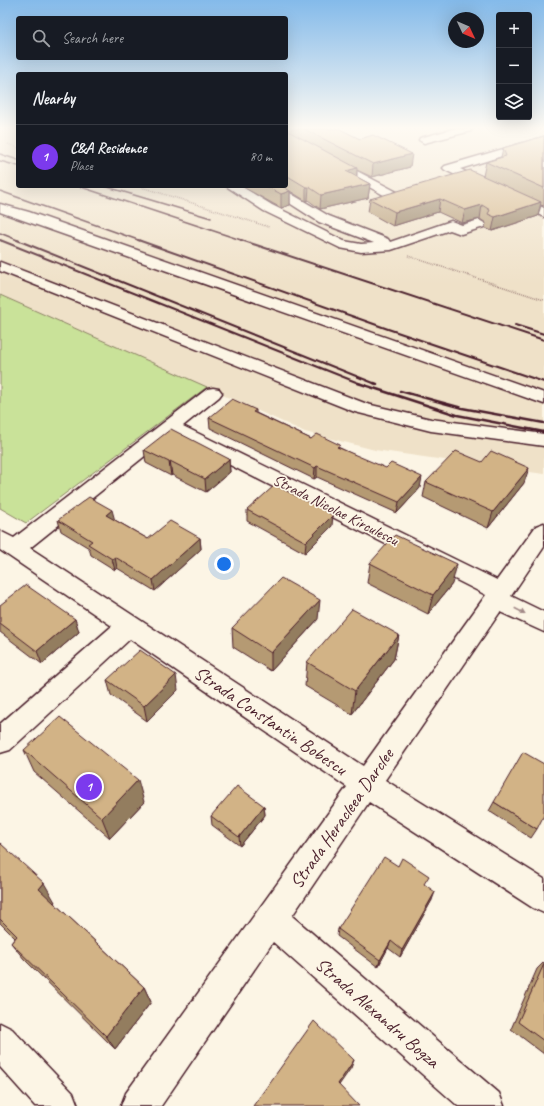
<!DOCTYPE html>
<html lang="en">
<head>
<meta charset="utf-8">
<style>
  :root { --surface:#171b24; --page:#242831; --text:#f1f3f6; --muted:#9ea1a6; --line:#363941; --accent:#7c3aed }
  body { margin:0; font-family:Caveat,sans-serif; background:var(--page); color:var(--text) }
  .controls { position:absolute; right:12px; top:12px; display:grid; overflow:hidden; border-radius:4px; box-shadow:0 4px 16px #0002 }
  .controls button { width:36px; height:36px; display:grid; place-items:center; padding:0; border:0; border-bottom:1px solid var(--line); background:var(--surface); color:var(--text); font:20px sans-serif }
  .compass { position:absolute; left:448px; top:12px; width:36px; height:36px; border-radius:50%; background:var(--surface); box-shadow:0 4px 16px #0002; rotate:134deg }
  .you { position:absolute; left:224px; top:564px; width:14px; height:14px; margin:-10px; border:3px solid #fff; border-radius:50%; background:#1a73e8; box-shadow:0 0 0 6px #1a73e833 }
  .badge { display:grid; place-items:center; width:26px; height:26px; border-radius:50%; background:var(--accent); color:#fff; font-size:13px; font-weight:700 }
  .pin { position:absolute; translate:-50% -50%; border:2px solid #fff; box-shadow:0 1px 4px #0006 }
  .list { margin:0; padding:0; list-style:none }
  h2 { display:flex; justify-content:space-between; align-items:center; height:52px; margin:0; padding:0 16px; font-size:17px }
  h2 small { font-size:13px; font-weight:400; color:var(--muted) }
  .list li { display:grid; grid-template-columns:26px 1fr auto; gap:12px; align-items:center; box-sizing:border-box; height:64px; padding:0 16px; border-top:1px solid var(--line) }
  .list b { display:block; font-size:15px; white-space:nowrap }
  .list p { margin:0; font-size:13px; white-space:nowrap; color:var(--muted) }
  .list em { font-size:13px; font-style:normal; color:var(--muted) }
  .icon { flex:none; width:22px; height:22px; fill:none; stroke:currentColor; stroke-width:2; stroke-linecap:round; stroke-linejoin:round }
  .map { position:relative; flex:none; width:544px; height:1106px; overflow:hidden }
  .search { position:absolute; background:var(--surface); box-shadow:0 4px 16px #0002; left:16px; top:16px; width:272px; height:44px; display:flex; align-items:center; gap:10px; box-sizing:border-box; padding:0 14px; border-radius:4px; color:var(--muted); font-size:15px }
  .panel { position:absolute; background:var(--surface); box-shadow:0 4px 16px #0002; left:16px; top:72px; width:272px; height:116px; border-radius:4px }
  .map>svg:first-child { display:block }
  .built { fill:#efe1c8 }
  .green { fill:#c9e299; stroke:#8a8062 }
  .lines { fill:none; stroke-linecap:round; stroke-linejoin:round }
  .minor-casing { stroke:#4a1f2b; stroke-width:3 }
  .path { stroke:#4a1f2b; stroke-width:1.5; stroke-dasharray:0.5 1.5; stroke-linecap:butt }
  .minor { fill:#fcf5e5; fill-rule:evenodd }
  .rail-far2 { stroke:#4a1f2b; stroke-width:1.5 }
  .rail-far1 { stroke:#4a1f2b; stroke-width:2 }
  .rail { stroke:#4a1f2b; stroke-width:2.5 }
  .wall { fill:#b59a73; stroke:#4a1f2b }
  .shaded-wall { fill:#937d5e; stroke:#4a1f2b }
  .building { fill:#d2b386; stroke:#4a1f2b }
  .oneway { fill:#a38a88 }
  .labels { text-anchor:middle; stroke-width:3.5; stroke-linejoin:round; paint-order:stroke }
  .street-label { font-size:16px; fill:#4a1f2b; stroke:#fcf5e5 }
  .near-street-label { font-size:19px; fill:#4a1f2b; stroke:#fcf5e5 }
</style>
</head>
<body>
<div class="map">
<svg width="544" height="1106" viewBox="0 0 544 1106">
  <rect width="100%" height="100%" fill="#fcf5e5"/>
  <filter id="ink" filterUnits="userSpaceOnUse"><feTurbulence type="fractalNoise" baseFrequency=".025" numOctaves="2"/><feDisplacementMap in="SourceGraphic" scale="8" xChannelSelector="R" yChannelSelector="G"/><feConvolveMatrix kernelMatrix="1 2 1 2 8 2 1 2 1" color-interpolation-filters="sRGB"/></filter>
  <g filter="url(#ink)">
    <path class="built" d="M0 129H18V186H286V129H544V474L375 450 305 432 0 295Z"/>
    <path class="green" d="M0 295 207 387 26 523 0 508Z"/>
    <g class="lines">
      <g class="minor-casing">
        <path id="minor" d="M453 129H472L471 131 424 143 419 140 420 138Z
          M286 134 399 193 401 196 395 200 391 199 286 141Z
          M544 137V143L460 169 544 208V217L445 170 443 168 445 166Z
          M226 186H241L272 205 344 241 361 244 374 243 319 222 263 186H278L329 216 388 239 390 242 451 221 462 225 479 220 486 224 484 227 461 234 450 230 391 250 361 252 340 248 264 211Z
          M0 204 29 212 544 393V404L0 212Z
          M0 262 367 404 431 419 544 434V446L431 431 355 412 0 271Z
          M213 388 219 389 222 393 219 397 183 426 497 580 536 526 544 523V547L511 596 544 612V632L500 612 385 780 544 879V913L533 908 369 802 292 916 499 1093 504 1106H458L273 942 161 1106H121L126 1093 347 787 130 639 10 750 0 753V724L112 626 0 550V531L14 538 207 389ZM171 435 486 595 363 766 30 548Z
          M0 1023 12 1029 73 1093 78 1106H35L0 1067Z"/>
      </g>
      <path class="path" d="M8 144 18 148
        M138 186 269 227
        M408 256 544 300"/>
      <use href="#minor" class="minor"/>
      <path class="rail-far2" d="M0 154 18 160
        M0 161 18 166
        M78 186 244 241
        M104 186 211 218
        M0 191 141 241
        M0 233 20 241
        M0 240 2 241"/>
      <path class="rail-far1" d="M0 240 361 384
        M17 240 376 384
        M138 240 388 329 544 382
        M241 240 544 340
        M515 325 544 334"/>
      <path class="rail" d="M358 383 457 415 544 432
        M374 383 377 384
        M400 391 462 408 544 423"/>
    </g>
    <path class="wall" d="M286 129H340L410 167 372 177 357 170V177L370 184 368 198 320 209 308 200 306 201 290 191V205L281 208 241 186H286Z
      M544 136V206L541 205 538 216 492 231 485 228 486 223 480 219 462 223 438 212 393 226 368 212 370 199 483 176 486 162 501 157 503 148Z
      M256 410V413L311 439 340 448 420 488 397 513 317 477 314 479 210 428 209 418Z
      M144 450 229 459 230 472 206 492 172 475 171 476 146 463Z
      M426 482 524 483 488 528 423 497Z
      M247 510 332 526 305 553 247 521Z
      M58 520H115L148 539 200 538 201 549 155 591 117 568 115 570 91 555 89 548 61 531Z
      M370 563 452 584 428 614 367 583Z
      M0 605 75 619 79 632 42 664 0 632Z
      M318 619 271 671 233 647 232 628Z
      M399 635 394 659 352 714 305 686 307 662Z
      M107 680 178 690 147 721 111 695Z
      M24 750 144 802 110 838 34 772Z
      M494 802 537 829 531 838 489 811Z
      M264 806 265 815 240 846 212 825 211 816Z
      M0 843 55 902 54 903 144 987 151 1002 115 1049 24 959 11 943 15 938 0 923Z
      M425 885 432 900 400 957 388 948 378 967 337 936 338 929Z
      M544 962V1054L511 1029 537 969Z"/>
    <path class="shaded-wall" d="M412 154 410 167 372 177 373 164Z
      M357 168 356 182 346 171Z
      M370 184 368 198 320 209 321 195Z
      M306 187H309L308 200 306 201Z
      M290 191V205L281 208V194Z
      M440 199 438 212 393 226 395 212Z
      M541 202 538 216 492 231 495 217Z
      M482 205 480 219 462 223 465 210Z
      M229 459 230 472 206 492 205 479Z
      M170 461 172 475 171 476 169 462Z
      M317 466V477L314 479 315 468Z
      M529 468 524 483 488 528 493 512Z
      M422 477 420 488 397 513 399 502Z
      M112 510 115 521 106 515Z
      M333 515 332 526 305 553 306 542Z
      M200 538 201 549 155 591 153 580Z
      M115 557 117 568 115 570 112 559Z
      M457 564 452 584 428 614 433 595Z
      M320 600 318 619 271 671V653Z
      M75 619 79 632 42 664 37 651Z
      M399 635 394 659 352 714 355 691Z
      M176 675 178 690 147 721 144 706Z
      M138 780 144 802 110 838 102 818Z
      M264 806 265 815 240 846 239 837Z
      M44 883 55 902 50 907 39 889Z
      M435 892 432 900 400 957 402 950Z
      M391 941 388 948 378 967 380 960Z
      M144 987 151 1002 115 1049 106 1036Z
      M354 1060 351 1068 335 1091 338 1084Z"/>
    <path class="building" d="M304 129H340L360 139 373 135 412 154 373 164Z
      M286 130 357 168 346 171 370 184 321 195 309 187H306L286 175Z
      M544 136V188L486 162 506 156 503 148Z
      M470 170 541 202 495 217 488 214 490 210 482 205 465 210 440 199 395 212 370 199Z
      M266 186H282L290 191 281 194Z
      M232 399 256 410 253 412 311 439 317 434 340 445 337 447 386 468 391 463 422 477 399 502 317 466 315 468 209 418Z
      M171 429 229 459 205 479 170 461 169 462 144 450Z
      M456 451 482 462 491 451 529 468 493 512 426 482Z
      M275 485 333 515 306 542 247 510Z
      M89 497 112 510 106 515 148 539 170 521 200 538 153 580 115 557 112 559 88 544 92 541 58 520Z
      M395 535 457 564 433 595 370 563Z
      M281 578 320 600 271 653 232 628Z
      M26 585 75 619 37 651 0 623V605Z
      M352 609 399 635 355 691 307 662Z
      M140 650 176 675 144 706 107 680Z
      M60 717 138 780 102 818 24 750Z
      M523 752 544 764V815L537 829 494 802Z
      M237 786 264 806 239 837 211 816Z
      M0 843 44 883 39 889 144 987 106 1036 11 943 17 936 0 919Z
      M384 857 398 866 402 858 429 876 424 884 435 892 402 950 391 941 380 960 338 929Z
      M544 964V1041L518 1022Z
      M314 1021 354 1060 338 1084 359 1106H253Z"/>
    <defs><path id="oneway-solid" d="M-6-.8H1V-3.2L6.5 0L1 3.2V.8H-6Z"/></defs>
    <use class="oneway" href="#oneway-solid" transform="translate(520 611) rotate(27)"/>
  </g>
  <linearGradient id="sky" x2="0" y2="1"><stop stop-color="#84baea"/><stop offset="0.45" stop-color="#fefaf3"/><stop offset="1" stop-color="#fefaf3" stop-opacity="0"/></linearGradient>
  <rect width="544" height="284" fill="url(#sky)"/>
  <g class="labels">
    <g class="street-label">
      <text transform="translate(336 509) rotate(27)" y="6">Strada Nicolae Kirculescu</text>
    </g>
    <g class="near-street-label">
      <text transform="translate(271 720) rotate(34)" y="7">Strada Constantin Bobescu</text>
      <text transform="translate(341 818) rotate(-55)" y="7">Strada Heracleea Darclee</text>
      <text transform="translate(378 1012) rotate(41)" y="7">Strada Alexandru Bogza</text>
    </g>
  </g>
</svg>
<div class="controls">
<button>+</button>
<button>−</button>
<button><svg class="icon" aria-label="layers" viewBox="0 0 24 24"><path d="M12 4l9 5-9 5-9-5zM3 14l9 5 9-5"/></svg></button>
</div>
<svg class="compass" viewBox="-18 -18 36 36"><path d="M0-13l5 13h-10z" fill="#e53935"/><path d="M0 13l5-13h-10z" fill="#9ea1a6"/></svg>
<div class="you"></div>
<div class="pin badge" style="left:89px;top:787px">1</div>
<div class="search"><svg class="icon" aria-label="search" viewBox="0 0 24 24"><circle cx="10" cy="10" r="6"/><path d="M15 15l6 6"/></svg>Search here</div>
<section class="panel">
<h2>Nearby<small></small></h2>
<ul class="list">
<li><span class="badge">1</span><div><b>C&amp;A Residence</b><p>Place</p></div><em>80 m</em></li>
</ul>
</section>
</div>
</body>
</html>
